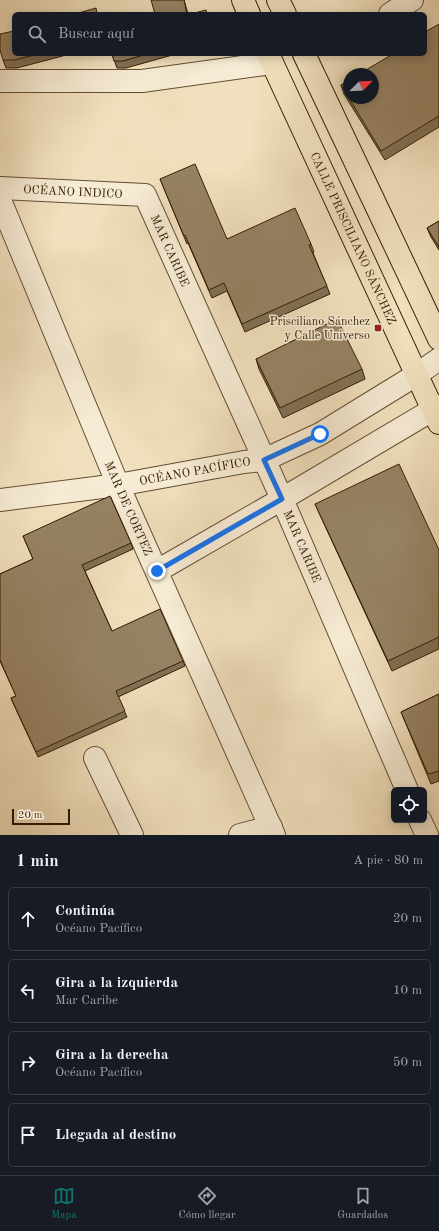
<!DOCTYPE html>
<html lang="es">
<head>
<meta charset="utf-8">
<style>
  :root { --surface:#171b24; --page:#20242c; --text:#f1f3f6; --muted:#9ea1a6; --line:#363941; --accent:#0f766e }
  body { margin:0; font-family:"Old Standard TT",serif; background:var(--page); color:var(--text) }
  .controls { position:absolute; right:12px; bottom:12px; display:grid; overflow:hidden; border-radius:6px; box-shadow:0 2px 10px #0003 }
  .controls button { width:36px; height:36px; display:grid; place-items:center; padding:0; border:0; border-bottom:1px solid var(--line); background:var(--surface); color:var(--text); font:20px sans-serif }
  .compass { position:absolute; left:343px; top:68px; width:36px; height:36px; border-radius:50%; background:var(--surface); box-shadow:0 2px 10px #0003; rotate:66deg }
  .scale { position:absolute; left:12px; bottom:10px; width:58px; box-sizing:border-box; padding-left:4px; border:2px solid #341d03; border-top:0; font-size:11px; line-height:14px; white-space:nowrap; color:#341d03; -webkit-text-stroke:3px #f6ebd4; paint-order:stroke }
  .stop { position:absolute; width:12px; height:12px; margin:-9px; border:3px solid #1a73e8; border-radius:50%; background:#fff }
  .stop.end { background:#1a73e8; border-color:#fff; box-shadow:0 1px 4px #0008 }
  .list { margin:0; padding:0; list-style:none }
  h2 { display:flex; justify-content:space-between; align-items:center; height:52px; margin:0; padding:0 16px; font-size:17px }
  h2 small { font-size:13px; font-weight:400; color:var(--muted) }
  .list li { display:grid; grid-template-columns:26px 1fr auto; gap:12px; align-items:center; box-sizing:border-box; height:64px; margin:0 8px 8px; padding:0 8px; border:1px solid var(--line); border-radius:6px }
  .list b { display:block; font-size:15px; white-space:nowrap }
  .list p { margin:0; font-size:13px; white-space:nowrap; color:var(--muted) }
  .list em { font-size:13px; font-style:normal; color:var(--muted) }
  .icon { flex:none; width:22px; height:22px; fill:none; stroke:currentColor; stroke-width:2; stroke-linecap:round; stroke-linejoin:round }
  .map { position:relative; flex:none; width:439px; height:835px; overflow:hidden }
  .search { position:absolute; background:var(--surface); box-shadow:0 2px 10px #0003; left:12px; right:12px; top:12px; height:44px; display:flex; align-items:center; gap:10px; box-sizing:border-box; padding:0 14px; border-radius:6px; color:var(--muted); font-size:15px }
  .sheet { height:340px; background:var(--surface) }
  nav { display:flex; justify-content:space-around; align-items:center; box-sizing:border-box; height:56px; border-top:1px solid var(--line); background:var(--surface); font-size:11px; color:var(--muted) }
  nav a { display:grid; justify-items:center; gap:2px }
  nav .on { color:var(--accent) }
  .map>svg:first-child { display:block }
  .lines { fill:none; stroke-linecap:round; stroke-linejoin:round }
  .minor-casing { stroke:#634e32; stroke-width:24 }
  .major-casing { stroke:#341d03; stroke-width:24 }
  .minor { stroke:#f6ebd4; stroke-width:22 }
  .major { stroke:#f1e0bd; stroke-width:22 }
  .wall { fill:#817056; stroke:#341d03 }
  .shaded-wall { fill:#695b46; stroke:#341d03 }
  .building { fill:#968264; stroke:#341d03 }
  .route { stroke:#1a73e8; stroke-width:5 }
  .poi-dot { fill:#8f2418; stroke:#f6ebd4; stroke-width:1.5 }
  .labels { text-anchor:middle; stroke-width:3; stroke-linejoin:round; paint-order:stroke }
  .street-label { font-size:12px; fill:#341d03; stroke:#f6ebd4 }
  .poi-label { font-size:12px; fill:#341d03; stroke:#f6ebd4; text-anchor:end }
</style>
</head>
<body>
<div class="map">
<svg width="439" height="835" viewBox="0 0 439 835">
  <rect width="100%" height="100%" fill="#f1e0bd"/>
  <filter id="stains"><feTurbulence type="fractalNoise" baseFrequency=".005" numOctaves="4"/><feColorMatrix values="0 0 0 0 .2 0 0 0 0 .09 0 0 0 0 .02 0 0 0 .5 -.17"/></filter>
  <radialGradient id="worn" r=".72"><stop offset=".6" stop-color="#630" stop-opacity="0"/><stop offset="1" stop-color="#630" stop-opacity=".3"/></radialGradient>
  <g class="lines">
    <g class="minor-casing">
      <g id="minor">
        <path d="M390 14 412 0"/>
        <path d="M0 81H142L272 63"/>
        <path id="s1" d="M0 188 145 195 282 499 407 790"/>
        <path id="s2" d="M0 200 118 485 274 835"/>
        <path id="s3" d="M0 500 118 485 244 462 264 460 320 434 416 375 439 359"/>
        <path d="M157 571 282 499 439 406"/>
        <path d="M95 758 132 835"/>
        <path d="M420 820 427 835"/>
        <path d="M240 835 271 827"/>
      </g>
    </g>
    <g class="major-casing">
      <g id="major">
        <path d="M243 0 249 14"/>
        <path d="M278 0 285 14"/>
        <path id="s4" d="M268 54 439 423"/>
        <path d="M304 54 381 216 439 339"/>
      </g>
    </g>
    <use href="#minor" class="minor"/>
    <use href="#major" class="major"/>
  </g>
  <path class="wall" d="M439 24V127L385 160 344 94 341 85 425 54Z
    M14 54H70L17 68H6L3 60Z
    M112 54H176L126 68H117Z
    M160 179 227 239 311 244 314 252 313 253 330 294 245 332 227 291 212 298 188 243 187 244Z
    M439 221V250L431 237 427 228Z
    M256 359 362 369 365 379 283 418 259 369Z
    M315 504 439 550V649L392 671 319 513Z
    M23 536 131 543 133 549 85 571 112 631 183 661 185 666 118 697 127 717 38 757 13 703 11 698 16 696 0 661V574L33 559Z
    M439 694V781L431 784 401 712Z"/>
  <path class="shaded-wall" d="M184 0 188 14H187Z"/>
  <path class="building" d="M151 0H184L187 14H155Z
    M96 8 97 14H75Z
    M206 10 207 14H191Z
    M439 24V116L381 151 349 98H373V74H359L393 54H425V32Z
    M14 31V54H38L14 60H3L0 50V34Z
    M112 54H147L123 61H114Z
    M349 80V98L341 85Z
    M195 164 227 239 295 208 311 244 309 245 327 286 242 324 224 283 209 290 185 235 184 236 160 179Z
    M439 221V247L427 228Z
    M337 319 362 369 280 408 256 359Z
    M399 464 439 550V637L388 661 315 504Z
    M110 496 131 543 82 565 112 631 160 609 183 661 116 691 125 711 36 752 11 698 16 696 0 660V574L33 559 23 536Z
    M439 694V771L428 774 401 712Z"/>
  <g class="lines">
    <path class="route" d="M157 571 282 499 264 460 320 434"/>
  </g>
  <rect class="poi-dot" x="374" y="324" width="8" height="8" rx="2"/>
  <g class="labels">
    <g class="street-label">
      <text dy="4" stroke="none"><textPath href="#s1" startOffset="73">OCÉANO INDICO</textPath></text>
      <text dy="4" stroke="none"><textPath href="#s4" startOffset="203">CALLE PRISCILIANO SÁNCHEZ</textPath></text>
      <text dy="4" stroke="none"><textPath href="#s1" startOffset="206">MAR CARIBE</textPath></text>
      <text dy="4" stroke="none"><textPath href="#s3" startOffset="197">OCÉANO PACÍFICO</textPath></text>
      <text dy="4" stroke="none"><textPath href="#s2" startOffset="334">MAR DE CORTEZ</textPath></text>
      <text dy="4" stroke="none"><textPath href="#s1" startOffset="530">MAR CARIBE</textPath></text>
    </g>
    <g class="poi-label">
      <text x="370" y="325">Prisciliano Sánchez<tspan x="370" dy="14">y Calle Universo</tspan></text>
    </g>
  </g>
  <rect width="100%" height="100%" filter="url(#stains)"/>
  <rect width="100%" height="100%" fill="url(#worn)"/>
</svg>
<div class="controls">
<button><svg class="icon" aria-label="locate" viewBox="0 0 24 24"><circle cx="12" cy="12" r="6"/><path d="M12 2v4M12 18v4M2 12h4M18 12h4"/></svg></button>
</div>
<svg class="compass" viewBox="-18 -18 36 36"><path d="M0-13l5 13h-10z" fill="#e53935"/><path d="M0 13l5-13h-10z" fill="#9ea1a6"/></svg>
<div class="scale">20 m</div>
<div class="stop" style="left:320px;top:434px"></div>
<div class="stop end" style="left:157px;top:571px"></div>
<div class="search"><svg class="icon" aria-label="search" viewBox="0 0 24 24"><circle cx="10" cy="10" r="6"/><path d="M15 15l6 6"/></svg>Buscar aquí</div>
</div>
<section class="sheet">
<h2>1 min<small>A pie · 80 m</small></h2>
<ul class="list">
<li><svg class="icon" aria-label="ahead" viewBox="0 0 24 24"><path d="M12 20V5M6 11l6-6 6 6"/></svg><div><b>Continúa</b><p>Océano Pacífico</p></div><em>20 m</em></li>
<li><svg class="icon" aria-label="left" viewBox="0 0 24 24"><path d="M17 20v-9H6M10 6l-5 5 5 5"/></svg><div><b>Gira a la izquierda</b><p>Mar Caribe</p></div><em>10 m</em></li>
<li><svg class="icon" aria-label="right" viewBox="0 0 24 24"><path d="M7 20v-9h11M14 6l5 5-5 5"/></svg><div><b>Gira a la derecha</b><p>Océano Pacífico</p></div><em>50 m</em></li>
<li><svg class="icon" aria-label="arrive" viewBox="0 0 24 24"><path d="M6 21V4h12l-3 4 3 4H6"/></svg><div><b>Llegada al destino</b></div></li>
</ul>
</section>
<nav>
<a class="on"><svg class="icon" aria-label="map" viewBox="0 0 24 24"><path d="M3 6l6-2 6 2 6-2v14l-6 2-6-2-6 2zM9 4v14M15 6v14"/></svg>Mapa</a>
<a><svg class="icon" aria-label="directions" viewBox="0 0 24 24"><path d="M12 3l9 9-9 9-9-9zM9 14v-3h6M13 9l2 2-2 2"/></svg>Cómo llegar</a>
<a><svg class="icon" aria-label="saved" viewBox="0 0 24 24"><path d="M7 4h10v16l-5-4-5 4z"/></svg>Guardados</a>
</nav>
</body>
</html>
